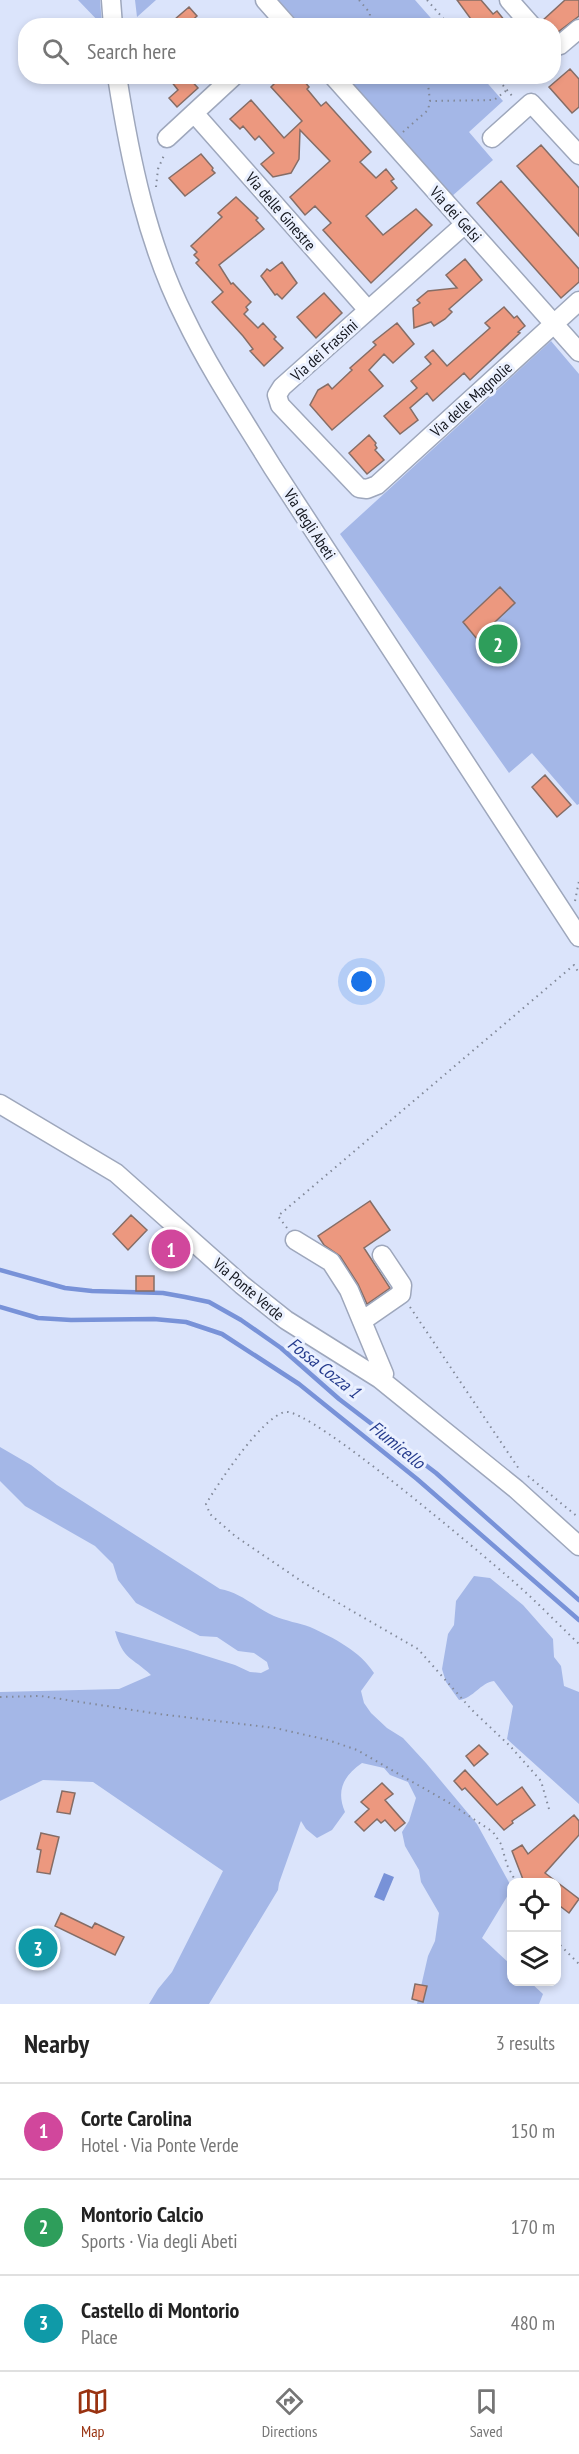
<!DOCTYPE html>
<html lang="en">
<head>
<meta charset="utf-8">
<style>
  :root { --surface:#fff; --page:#f6f6f6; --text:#222; --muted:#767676; --line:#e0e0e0; --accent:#993210 }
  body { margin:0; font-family:"PT Sans Narrow",sans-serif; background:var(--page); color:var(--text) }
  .controls { position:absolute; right:18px; bottom:18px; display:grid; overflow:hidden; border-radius:12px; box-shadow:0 3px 9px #0003 }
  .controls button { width:54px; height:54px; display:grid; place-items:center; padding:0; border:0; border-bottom:2px solid var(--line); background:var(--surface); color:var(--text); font:30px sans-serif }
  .you { position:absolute; left:362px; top:982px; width:21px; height:21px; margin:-15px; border:4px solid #fff; border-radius:50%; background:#1a73e8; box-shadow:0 0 0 9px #1a73e833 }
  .badge { display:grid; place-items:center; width:39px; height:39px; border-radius:50%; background:var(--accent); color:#fff; font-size:20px; font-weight:700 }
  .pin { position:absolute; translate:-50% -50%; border:3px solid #fff; box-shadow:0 2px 6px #0006 }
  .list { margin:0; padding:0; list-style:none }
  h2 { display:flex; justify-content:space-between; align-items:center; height:78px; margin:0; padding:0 24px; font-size:26px }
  h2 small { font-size:20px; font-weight:400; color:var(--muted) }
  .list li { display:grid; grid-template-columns:39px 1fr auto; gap:18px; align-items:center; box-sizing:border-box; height:96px; padding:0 24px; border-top:2px solid var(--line) }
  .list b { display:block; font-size:22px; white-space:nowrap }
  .list p { margin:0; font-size:20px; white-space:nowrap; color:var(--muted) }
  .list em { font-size:20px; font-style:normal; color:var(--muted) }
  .icon { flex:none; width:33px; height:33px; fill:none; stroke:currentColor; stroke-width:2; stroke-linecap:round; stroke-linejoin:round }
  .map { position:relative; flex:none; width:579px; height:2004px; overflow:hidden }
  .search { position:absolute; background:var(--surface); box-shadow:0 3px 9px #0003; left:18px; right:18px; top:18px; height:66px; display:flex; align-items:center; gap:15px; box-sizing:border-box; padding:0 21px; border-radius:24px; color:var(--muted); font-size:22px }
  .sheet { height:366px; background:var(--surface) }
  nav { display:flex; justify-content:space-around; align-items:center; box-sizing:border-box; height:84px; border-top:2px solid var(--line); background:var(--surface); font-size:16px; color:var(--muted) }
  nav a { display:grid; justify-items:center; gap:3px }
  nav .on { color:var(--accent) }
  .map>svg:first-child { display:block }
  .green { fill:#a4b7e7 }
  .water { fill:#7892d8 }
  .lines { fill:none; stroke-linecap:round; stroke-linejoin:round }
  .stream { stroke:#7892d8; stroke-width:4.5 }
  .building { fill:#ec987f; stroke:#856d66; stroke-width:1.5 }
  .minor-casing { stroke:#9ea7bc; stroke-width:21 }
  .path { stroke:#828999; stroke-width:2; stroke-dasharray:1.5 4.5; stroke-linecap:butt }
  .minor { stroke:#fff; stroke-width:18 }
  .labels { text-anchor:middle; stroke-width:6; stroke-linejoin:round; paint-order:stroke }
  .street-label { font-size:16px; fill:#14171f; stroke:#ebf1ff }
  .water-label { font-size:18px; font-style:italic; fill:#253b8d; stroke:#ebf1ff }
</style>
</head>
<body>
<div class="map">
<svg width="579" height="2004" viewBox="0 0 579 2004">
  <rect width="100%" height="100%" fill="#dbe4fb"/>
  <path class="green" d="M78 0H100L102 25Z
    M135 0H156L137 17Z
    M278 0H415L437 25H301Z
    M345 77H482L503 101 469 132 493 160 451 197Z
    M551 341 579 374V804L577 805 532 753 509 773 340 534Z
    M0 1447 31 1465 57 1485 220 1589C240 1592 256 1608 274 1616 286 1621 299 1623 310 1627 334 1638 360 1651 374 1673L361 1691 364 1703 371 1713 387 1728 403 1738 426 1763 477 1824 511 1886V1890L482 1938 511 1965 512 1982H530L543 1994 539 2004H417L428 1956 435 1941 439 1913 421 1882 419 1870 405 1846 402 1832 409 1821 416 1798 408 1782 390 1775 384 1768 362 1763C343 1776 336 1791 345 1812L332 1830 317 1838 306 1829 301 1821 279 1883 278 1890 209 2004H149L158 1989 172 1972 223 1871 93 1782 43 1780 0 1801V1692L119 1689 151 1675C132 1657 123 1660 115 1631L187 1650 235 1665 250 1672 261 1673 269 1669 267 1662 254 1653 238 1651 217 1637 200 1636 136 1603 118 1580 113 1564 95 1546 25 1506 0 1481Z
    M474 1576 490 1578 523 1605 553 1639 554 1657 561 1666 564 1686 579 1692V1804L507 1739 513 1706 494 1681C480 1683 474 1698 459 1700L446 1682 442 1669 448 1634 454 1625 456 1601Z"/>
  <path class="water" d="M384 1873 394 1877 384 1901 374 1897Z"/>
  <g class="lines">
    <path class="stream" d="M0 1270 65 1288 92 1291 163 1293 185 1297 209 1302 241 1320 281 1348 339 1399 436 1473 579 1600
      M0 1307 38 1318 71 1320 154 1319 186 1322 222 1334 299 1384 417 1479 579 1620"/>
  </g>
  <path class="building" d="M457 0H481L493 14 497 11 509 26H476Z
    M565 0H579V16L554 35V26H543L542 21Z
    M189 7 197 16 186 26H167Z
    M570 69 579 79V107L572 113 549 87Z
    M167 76H187L198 88 177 107 169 98 178 90Z
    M270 76H300L309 87 307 89 321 106 326 102 371 152 360 162 376 178 386 169 394 179 391 181 397 188 366 216 383 235 416 209 432 225 371 283 323 230 331 223 315 206 305 215 290 197 330 161 300 130 299 159 291 173 273 177 261 164 274 153 259 136 255 140 243 126 240 129 230 119 251 100 284 138 302 121 271 87 276 82Z
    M541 145 579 188V236L517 166Z
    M201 154 213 168 212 170 215 173 185 196 169 178Z
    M501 181 579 269V282L561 298 477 203Z
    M236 197 258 218 256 220 264 229 219 265 231 284 233 283 251 302 246 307 248 310 244 314 258 328 263 323 276 337 274 339 283 348 264 366 250 351 253 349 243 336 212 302 223 292 196 263 199 260 194 255 197 252 191 246 222 217 218 213Z
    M465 259 482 280 449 309 452 312 445 319 434 326 431 322 414 328 413 308 420 303 417 300 428 291 457 288 446 275Z
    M282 262 297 283 282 299 277 294 275 295 261 276 267 269 270 271Z
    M324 293 342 313 316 338 297 317Z
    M504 307 514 318 517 316 525 326 518 332 520 333 470 380 464 373 433 401 427 393 410 408 418 420 400 434 384 416 417 388 411 381 431 364 425 357 433 350 447 366 490 328 485 323Z
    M397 323 414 344 393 363 384 354 369 370 383 386 332 430 310 405 318 390 328 384 332 389 352 370 350 368 376 345 373 342Z
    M369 435 376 443 375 445 377 448 375 450 384 460 367 474 349 453Z
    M500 587 515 603 477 639 463 622Z
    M545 775 571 805 557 817 532 787Z
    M370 1201 390 1230 364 1248 390 1288 367 1304 358 1284 340 1256 324 1245 318 1236Z
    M131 1215 147 1230 128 1250 113 1234Z
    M168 1234 191 1255 177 1268 174 1265 169 1270 159 1261 164 1257 154 1247Z
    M136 1276H154V1291H136Z
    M479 1745 488 1754 474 1766 466 1756Z
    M465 1770 497 1805 522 1787 535 1805 512 1821 513 1823 504 1830 465 1788 462 1790 454 1781Z
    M382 1783 393 1794 385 1800 405 1823 395 1831 385 1820 381 1823 377 1819 364 1831 355 1822 369 1809 361 1802Z
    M62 1791 75 1793 70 1814 57 1812Z
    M574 1815 579 1821V1835L545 1873 579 1899 569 1913 556 1903V1882H524L512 1851 522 1845 528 1854Z
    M41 1833 59 1837 50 1874 37 1872 41 1850 37 1849Z
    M61 1913 92 1928 95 1923 124 1937 115 1955 55 1926Z
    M415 1984 427 1986 423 2002 412 1999Z"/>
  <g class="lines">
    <g class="minor-casing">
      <path id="minor" d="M111 0 113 26
        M265 0 288 26
        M509 0 532 26
        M554 47 560 45 579 29
        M117 76C130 159 147 243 185 318 210 370 243 419 273 468L579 937
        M333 76 579 352
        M194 113 368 310
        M167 138 234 76
        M492 138 531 103 579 155
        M465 224 282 387 277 395 280 405 359 488 367 489 377 485 579 301
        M0 1104 116 1173 242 1285 286 1320 380 1379 516 1489 579 1546
        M295 1240 331 1262 349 1290 384 1374 380 1379
        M362 1321 401 1294 402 1285 382 1255"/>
    </g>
    <path class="path" d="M359 0 370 13 369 26
      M427 0 450 26
      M427 76 430 101
      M495 76 513 97
      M403 132 428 110 430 101 494 100 507 90
      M156 187 158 169 165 153
      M575 901 579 881
      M287 1228 278 1216 574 965 579 973
      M410 1307 519 1469
      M528 1476 579 1518
      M0 1697 41 1696 159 1714 275 1728 328 1740 357 1750 451 1804 493 1832 501 1844 507 1865 516 1882
      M549 1809 541 1781 510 1746 472 1710 418 1649 304 1583 235 1536 210 1514 206 1504C219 1482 262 1417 285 1412 310 1407 485 1557 513 1581 536 1601 557 1623 579 1644
      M556 1941 579 1964"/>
    <use href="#minor" class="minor"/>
  </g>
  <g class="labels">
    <g class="street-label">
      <text transform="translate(281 211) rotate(49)" y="6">Via delle Ginestre</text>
      <text transform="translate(456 214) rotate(48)" y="6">Via dei Gelsi</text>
      <text transform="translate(324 350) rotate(-42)" y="6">Via dei Frassini</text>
      <text transform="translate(471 399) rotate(-42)" y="6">Via delle Magnolie</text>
      <text transform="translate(310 524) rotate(57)" y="6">Via degli Abeti</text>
      <text transform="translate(249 1289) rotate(40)" y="6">Via Ponte Verde</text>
    </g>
    <g class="water-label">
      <text transform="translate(324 1368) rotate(38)" y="6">Fossa Cozza 1</text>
      <text transform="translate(397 1445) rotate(39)" y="6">Fiumicello</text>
    </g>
  </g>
</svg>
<div class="controls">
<button><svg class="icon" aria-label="locate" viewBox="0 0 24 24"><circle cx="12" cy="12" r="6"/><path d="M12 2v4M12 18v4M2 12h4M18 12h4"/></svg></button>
<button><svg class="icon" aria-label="layers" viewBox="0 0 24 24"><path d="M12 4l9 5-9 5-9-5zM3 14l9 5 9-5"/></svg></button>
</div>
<div class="you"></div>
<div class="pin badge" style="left:171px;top:1249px;background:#d1479c">1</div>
<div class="pin badge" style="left:498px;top:644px;background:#2e9e5b">2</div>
<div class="pin badge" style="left:38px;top:1948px;background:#0f9aa8">3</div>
<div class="search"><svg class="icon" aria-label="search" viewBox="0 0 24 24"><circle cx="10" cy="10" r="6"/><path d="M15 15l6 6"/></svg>Search here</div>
</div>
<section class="sheet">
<h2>Nearby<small>3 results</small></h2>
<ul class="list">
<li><span class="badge" style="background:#d1479c">1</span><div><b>Corte Carolina</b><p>Hotel · Via Ponte Verde</p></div><em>150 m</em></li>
<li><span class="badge" style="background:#2e9e5b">2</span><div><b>Montorio Calcio</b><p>Sports · Via degli Abeti</p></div><em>170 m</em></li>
<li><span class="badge" style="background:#0f9aa8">3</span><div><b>Castello di Montorio</b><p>Place</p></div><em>480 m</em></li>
</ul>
</section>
<nav>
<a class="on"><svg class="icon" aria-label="map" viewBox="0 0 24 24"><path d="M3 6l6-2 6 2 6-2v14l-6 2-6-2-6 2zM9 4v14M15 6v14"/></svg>Map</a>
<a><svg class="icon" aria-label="directions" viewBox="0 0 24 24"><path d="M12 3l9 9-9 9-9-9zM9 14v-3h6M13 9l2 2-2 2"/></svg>Directions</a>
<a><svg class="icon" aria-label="saved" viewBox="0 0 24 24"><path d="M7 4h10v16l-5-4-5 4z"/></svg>Saved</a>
</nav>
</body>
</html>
